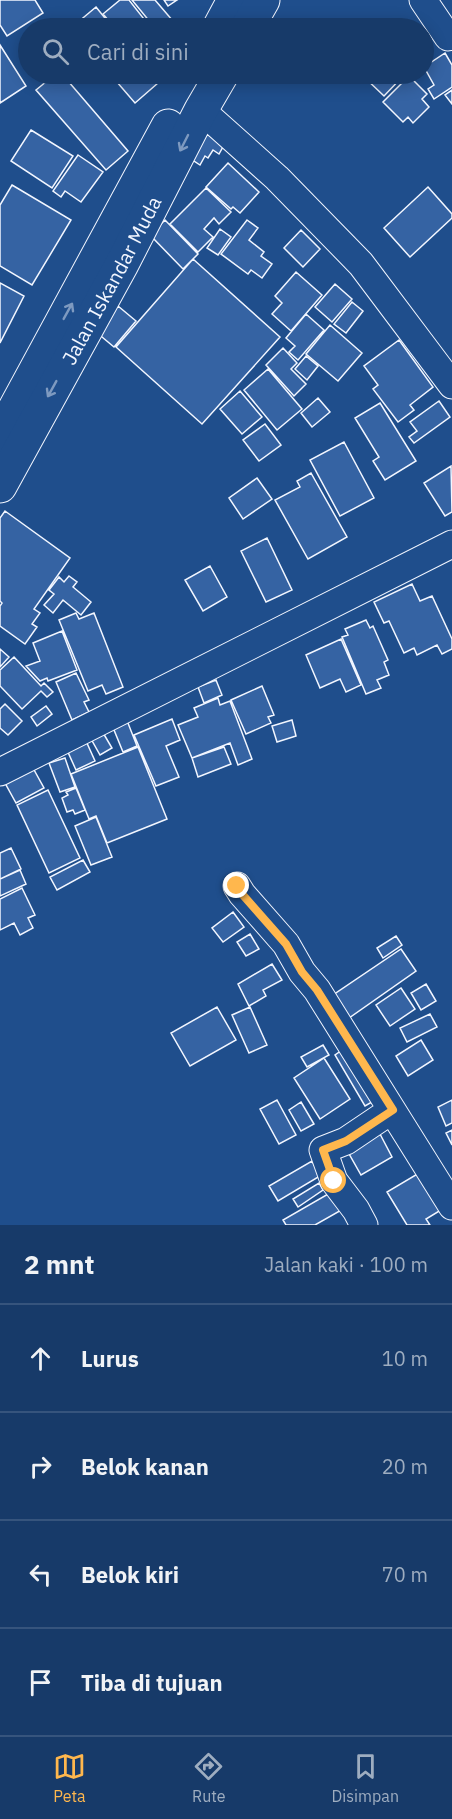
<!DOCTYPE html>
<html lang="id">
<head>
<meta charset="utf-8">
<style>
  :root { --surface:#173a69; --page:#20416f; --text:#f1f3f6; --muted:#9eadc0; --line:#36547d; --accent:#ffb74d }
  body { margin:0; font-family:"IBM Plex Sans",sans-serif; background:var(--page); color:var(--text) }
  .stop { position:absolute; width:18px; height:18px; margin:-14px; border:4px solid #ffb74d; border-radius:50%; background:#fff }
  .stop.end { background:#ffb74d; border-color:#fff; box-shadow:0 2px 6px #0008 }
  .list { margin:0; padding:0; list-style:none }
  h2 { display:flex; justify-content:space-between; align-items:center; height:78px; margin:0; padding:0 24px; font-size:26px }
  h2 small { font-size:20px; font-weight:400; color:var(--muted) }
  .list li { display:grid; grid-template-columns:39px 1fr auto; gap:18px; align-items:center; box-sizing:border-box; height:108px; padding:0 24px; border-top:2px solid var(--line) }
  .list b { display:block; font-size:22px; white-space:nowrap }
  .list em { font-size:20px; font-style:normal; color:var(--muted) }
  .icon { flex:none; width:33px; height:33px; fill:none; stroke:currentColor; stroke-width:2; stroke-linecap:round; stroke-linejoin:round }
  .map { position:relative; flex:none; width:452px; height:1225px; overflow:hidden }
  .search { position:absolute; background:var(--surface); box-shadow:0 3px 15px #0003; left:18px; right:18px; top:18px; height:66px; display:flex; align-items:center; gap:15px; box-sizing:border-box; padding:0 21px; border-radius:33px; color:var(--muted); font-size:22px }
  .sheet { height:510px; background:var(--surface) }
  nav { display:flex; justify-content:space-around; align-items:center; box-sizing:border-box; height:84px; border-top:2px solid var(--line); background:var(--surface); font-size:16px; color:var(--muted) }
  nav a { display:grid; justify-items:center; gap:3px }
  nav .on { color:var(--accent) }
  .map>svg:first-child { display:block }
  .building { fill:#3563a3; stroke:#f2f6ff; stroke-width:1.5 }
  .lines { fill:none; stroke-linecap:round; stroke-linejoin:round }
  .minor-casing { stroke:#f2f6ff; stroke-width:29 }
  .highway-casing { stroke:#f2f6ff; stroke-width:35 }
  .minor { stroke:#1f4e8c; stroke-width:27 }
  .highway { stroke:#1f4e8c; stroke-width:33 }
  .oneway { stroke:#7e9ac0 }
  .route { stroke:#ffb74d; stroke-width:8 }
  .labels { text-anchor:middle; stroke-width:4.5; stroke-linejoin:round; paint-order:stroke }
  .street-label { font-size:20px; fill:#f2f6ff; stroke:#1f4e8c }
</style>
</head>
<body>
<div class="map">
<svg width="452" height="1225" viewBox="0 0 452 1225">
  <rect width="100%" height="100%" fill="#1f4e8c"/>
  <path class="building" d="M0 0H35L43 13 7 36 0 25Z
    M120 0H129L144 19 132 28H115L103 14Z
    M132 0H155L179 28H155Z
    M164 0H177L168 6Z
    M96 7 113 28H71Z
    M144 21 151 28H135Z
    M0 45 26 86 0 103Z
    M445 53 452 65V87L434 99 428 89 434 85 424 67Z
    M41 74H62L128 151 106 170 36 90 47 81Z
    M110 74H150L158 83 135 103Z
    M363 74H405L384 96 362 75Z
    M409 76 427 94 422 99 429 107 413 123 408 117 403 122 383 102Z
    M452 90V104L445 95Z
    M31 130 73 156 52 188 11 161Z
    M207 134 224 145 219 154 213 150 208 158 205 156 200 165 191 159Z
    M78 155 103 172 81 202 65 191 61 197 53 191Z
    M228 163 259 192 240 213 233 207 231 209 206 187Z
    M12 185 71 220 32 285 0 266V205Z
    M428 187 452 214V218L410 257 384 228Z
    M206 188 231 212 219 224 214 218 204 229 213 237 198 252 170 224Z
    M165 220 198 254 183 269 150 235Z
    M247 220 258 228 249 240 264 252 261 256 272 264 262 278 251 270 248 274 221 254Z
    M220 229 231 237 218 255 207 248Z
    M301 230 320 249 303 267 284 248Z
    M193 259 280 337 202 424 116 347Z
    M296 272 322 295 291 331 272 314 282 303 275 296Z
    M0 283 24 296 0 343Z
    M335 284 352 299 332 322 315 307Z
    M352 302 363 311 346 333 334 324Z
    M118 306 136 321 114 347 96 332Z
    M306 314 324 330 298 360 289 352 295 346 286 338Z
    M330 325 362 353 338 381 306 354Z
    M399 340 433 387 410 405 414 410 398 422 373 389 378 385 364 366Z
    M283 348 297 363 291 369 306 384 294 396 266 365Z
    M306 356 318 366 307 380 295 369Z
    M268 369 302 409 277 430 244 390Z
    M240 391 262 417 242 434 220 409Z
    M318 398 330 412 312 427 301 413Z
    M439 401 450 417 414 443 409 437 417 431 410 422Z
    M380 403 416 461 385 480 373 461 379 457 355 418Z
    M265 424 281 445 259 461 243 440Z
    M344 442 374 498 340 516 310 460Z
    M451 466 452 512 445 516 424 483Z
    M311 473 347 537 308 559 275 500 300 487 297 481Z
    M257 478 272 499 243 519 229 498Z
    M5 511 70 558 34 609 40 613 32 624 37 627 25 644 0 626V606L2 603 0 601V518Z
    M267 538 292 590 266 602 241 551Z
    M210 566 227 597 203 611 185 580Z
    M69 576 77 582 73 587 91 602 81 615 63 600 53 613 44 605 54 594 49 590 59 577 64 582Z
    M412 584 420 601 432 596 452 639V649L442 654 437 645 417 655 414 648 404 653 389 621 384 623 374 602Z
    M76 613 79 619 94 613 123 687 106 694 102 685 88 691 59 620Z
    M366 620 370 628 373 626 388 660 384 662 389 675 377 680 381 688 366 694 342 637 348 635 345 629Z
    M62 631 77 670 48 681 47 678 40 681 26 666 40 661 33 643Z
    M341 639 361 685 346 692 340 679 320 688 306 655Z
    M0 649 9 657 0 667Z
    M14 657 41 686 44 683 53 692 47 697 41 691 22 709 0 686V670Z
    M76 673 89 700 84 702 89 712 72 720 56 682Z
    M216 680 222 695 204 703 198 687Z
    M262 686 274 715 268 717 271 723 246 734 231 700Z
    M218 698 220 705 230 701 252 759 238 765 230 743 192 758 178 725 198 717 194 708Z
    M5 704 22 721 8 735 0 728V709Z
    M46 706 52 714 37 726 31 717Z
    M126 718 137 746 123 752 112 725Z
    M172 719 180 740 166 746 179 777 156 786 134 735Z
    M292 720 296 736 277 742 272 726Z
    M102 731 112 748 100 755 90 737Z
    M86 741 95 761 76 770 67 750Z
    M138 747 167 819 107 843 96 816 89 819 71 774Z
    M224 747 231 764 198 777 192 758Z
    M65 758 75 787 60 792 49 763Z
    M33 768 44 788 16 803 5 783Z
    M76 788 85 810 75 814 73 810 67 812 62 798 68 795 66 792Z
    M48 790 80 858 49 873 17 805Z
    M96 817 112 857 91 865 75 826Z
    M11 848 21 869 0 879V853Z
    M83 860 90 872 57 890 50 877Z
    M20 870 26 884 0 896V879Z
    M22 888 35 915 28 918 33 928 20 935 14 923 0 930V899Z
    M233 912 244 927 223 942 212 928Z
    M250 934 259 949 246 956 237 942Z
    M396 936 402 945 383 958 377 948Z
    M401 949 416 971 349 1018 333 995Z
    M272 964 282 980 263 990 266 996 249 1006 238 984Z
    M426 984 436 1001 421 1010 411 993Z
    M401 988 415 1009 390 1026 376 1005Z
    M217 1007 236 1040 190 1066 171 1033Z
    M250 1007 267 1045 249 1053 232 1015Z
    M430 1014 437 1027 407 1042 400 1028Z
    M421 1040 433 1060 408 1076 396 1056Z
    M323 1045 329 1055 307 1067 301 1057Z
    M348 1046 379 1098 365 1106 335 1055Z
    M324 1058 350 1099 320 1119 294 1078Z
    M277 1100 296 1135 279 1144 260 1109Z
    M452 1100V1123L446 1126 438 1107Z
    M301 1102 314 1124 301 1131 289 1110Z
    M452 1130V1145L446 1133Z
    M380 1134 392 1157 361 1175 348 1152Z
    M312 1161 320 1176 278 1201 269 1186Z
    M419 1173 441 1210 426 1219 430 1225H407L387 1192Z
    M319 1183 323 1190 298 1207 293 1199Z
    M335 1190 345 1208 315 1225H286L283 1220Z"/>
  <g class="lines">
    <g class="minor-casing">
      <path id="minor" d="M423 0 448 37 452 36
        M201 110 277 178 361 264 452 385
        M0 772 452 544
        M237 886 242 894 286 944 302 972 317 990 452 1206
        M364 1225 356 1210 334 1181 323 1150 346 1141 392 1110"/>
    </g>
    <g class="highway-casing">
      <g id="highway">
        <path d="M219 28 234 0"/>
        <path d="M247 28 263 0"/>
        <path d="M0 436 168 126"/>
        <path id="s1" d="M0 486 122 264 201 110 222 74"/>
      </g>
    </g>
    <use href="#minor" class="minor"/>
    <use href="#highway" class="highway"/>
  </g>
  <defs><path id="oneway-shaft" d="M-6 0H5M1.5-3L5.5 0L1.5 3" fill="none" stroke-width="1.6" stroke-linecap="round" stroke-linejoin="round" transform="scale(1.5)"/></defs>
  <g class="oneway">
    <use href="#oneway-shaft" transform="translate(184 143) rotate(117)"/>
    <use href="#oneway-shaft" transform="translate(68 311) rotate(-61)"/>
    <use href="#oneway-shaft" transform="translate(52 389) rotate(119)"/>
  </g>
  <g class="lines">
    <path class="route" d="M237 886 242 894 286 944 302 972 317 990 393 1110 346 1141 323 1150 334 1181"/>
  </g>
  <g class="labels">
    <g class="street-label">
      <text dy="7" stroke="none"><textPath href="#s1" startOffset="234">Jalan Iskandar Muda</textPath></text>
    </g>
  </g>
</svg>
<div class="stop" style="left:334px;top:1181px"></div>
<div class="stop end" style="left:237px;top:886px"></div>
<div class="search"><svg class="icon" aria-label="search" viewBox="0 0 24 24"><circle cx="10" cy="10" r="6"/><path d="M15 15l6 6"/></svg>Cari di sini</div>
</div>
<section class="sheet">
<h2>2 mnt<small>Jalan kaki · 100 m</small></h2>
<ul class="list">
<li><svg class="icon" aria-label="ahead" viewBox="0 0 24 24"><path d="M12 20V5M6 11l6-6 6 6"/></svg><div><b>Lurus</b></div><em>10 m</em></li>
<li><svg class="icon" aria-label="right" viewBox="0 0 24 24"><path d="M7 20v-9h11M14 6l5 5-5 5"/></svg><div><b>Belok kanan</b></div><em>20 m</em></li>
<li><svg class="icon" aria-label="left" viewBox="0 0 24 24"><path d="M17 20v-9H6M10 6l-5 5 5 5"/></svg><div><b>Belok kiri</b></div><em>70 m</em></li>
<li><svg class="icon" aria-label="arrive" viewBox="0 0 24 24"><path d="M6 21V4h12l-3 4 3 4H6"/></svg><div><b>Tiba di tujuan</b></div></li>
</ul>
</section>
<nav>
<a class="on"><svg class="icon" aria-label="map" viewBox="0 0 24 24"><path d="M3 6l6-2 6 2 6-2v14l-6 2-6-2-6 2zM9 4v14M15 6v14"/></svg>Peta</a>
<a><svg class="icon" aria-label="directions" viewBox="0 0 24 24"><path d="M12 3l9 9-9 9-9-9zM9 14v-3h6M13 9l2 2-2 2"/></svg>Rute</a>
<a><svg class="icon" aria-label="saved" viewBox="0 0 24 24"><path d="M7 4h10v16l-5-4-5 4z"/></svg>Disimpan</a>
</nav>
</body>
</html>
